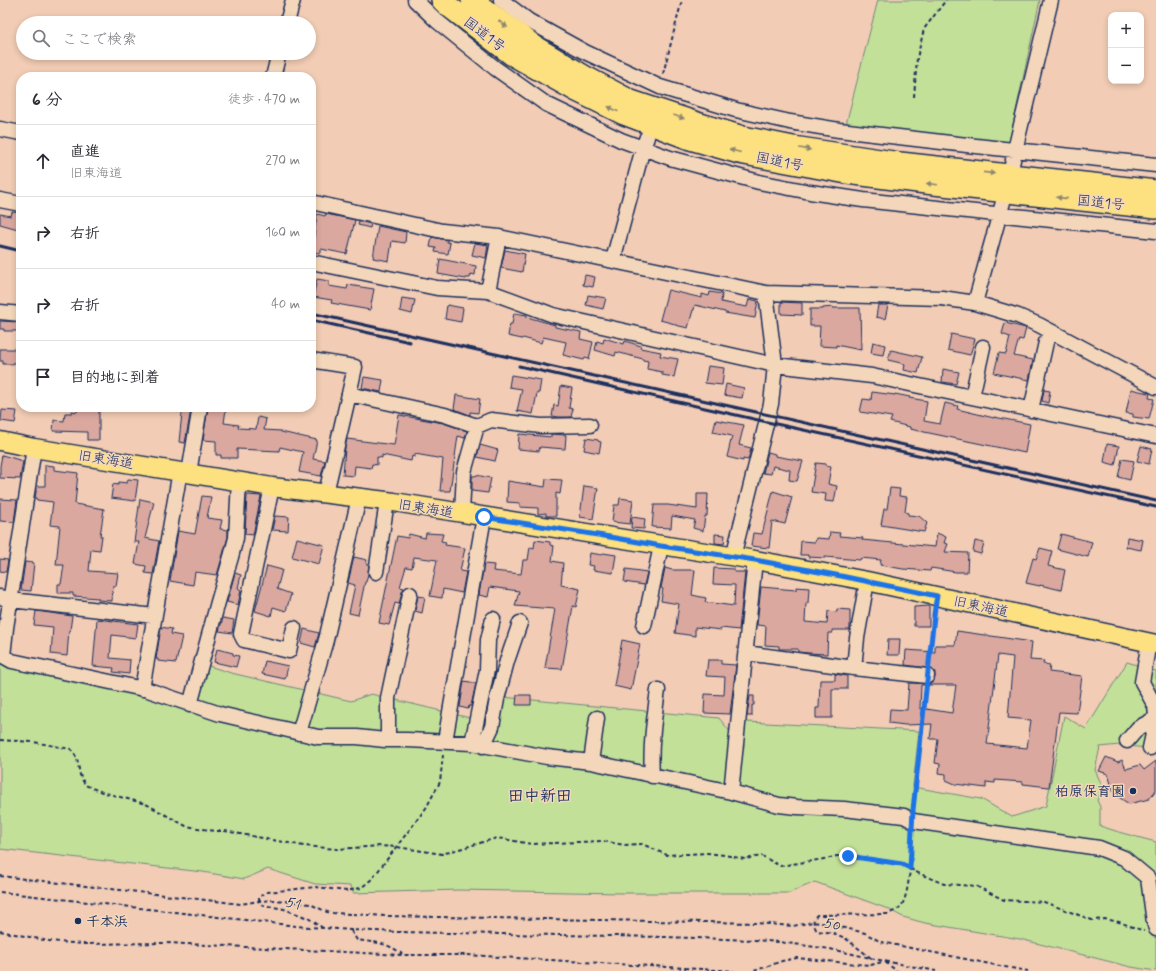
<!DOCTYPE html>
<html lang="ja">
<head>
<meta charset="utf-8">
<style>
  :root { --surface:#fff; --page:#f7f7f7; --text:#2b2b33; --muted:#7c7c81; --line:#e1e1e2 }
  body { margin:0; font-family:Mynerve,"Klee One",sans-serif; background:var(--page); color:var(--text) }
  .controls { position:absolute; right:12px; top:12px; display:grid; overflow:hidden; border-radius:8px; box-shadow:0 2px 6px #0003 }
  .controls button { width:36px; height:36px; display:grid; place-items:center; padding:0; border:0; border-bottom:1px solid var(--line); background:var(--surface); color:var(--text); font:20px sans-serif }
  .stop { position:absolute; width:12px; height:12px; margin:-9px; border:3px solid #1a73e8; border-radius:50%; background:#fff }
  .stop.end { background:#1a73e8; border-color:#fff; box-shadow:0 1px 4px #0008 }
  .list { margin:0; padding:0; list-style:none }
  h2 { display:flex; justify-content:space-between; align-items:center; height:52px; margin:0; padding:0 16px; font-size:17px }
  h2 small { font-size:13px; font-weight:400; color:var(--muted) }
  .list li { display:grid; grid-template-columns:26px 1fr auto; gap:12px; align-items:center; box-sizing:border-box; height:72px; padding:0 16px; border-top:1px solid var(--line) }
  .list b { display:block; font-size:15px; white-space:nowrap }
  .list p { margin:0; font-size:13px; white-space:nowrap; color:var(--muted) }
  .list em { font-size:13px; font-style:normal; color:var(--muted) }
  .icon { flex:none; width:22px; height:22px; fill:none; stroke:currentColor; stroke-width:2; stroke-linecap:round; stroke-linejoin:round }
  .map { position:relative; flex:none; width:1156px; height:971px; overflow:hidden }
  .search { position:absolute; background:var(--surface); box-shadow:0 2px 6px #0003; left:16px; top:16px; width:300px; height:44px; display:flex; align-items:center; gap:10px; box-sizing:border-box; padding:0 14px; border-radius:22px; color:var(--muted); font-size:15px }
  .panel { position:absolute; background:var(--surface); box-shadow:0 2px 6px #0003; left:16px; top:72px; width:300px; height:340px; border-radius:16px }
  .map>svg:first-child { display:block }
  .green { fill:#c3e098; stroke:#6f887b }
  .building { fill:#dba89f; stroke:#1b2f5e; fill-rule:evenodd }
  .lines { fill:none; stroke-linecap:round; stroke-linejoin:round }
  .minor-casing { stroke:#1b2f5e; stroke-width:17 }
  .major-casing { stroke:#1b2f5e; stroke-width:21 }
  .highway-casing { stroke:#1b2f5e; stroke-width:24 }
  .path { stroke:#1b2f5e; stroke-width:2; stroke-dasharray:4 3; stroke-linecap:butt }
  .minor { stroke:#f4d7ba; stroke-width:14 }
  .major { stroke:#fde080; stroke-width:18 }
  .highway { stroke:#fde080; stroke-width:21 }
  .rail { stroke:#1b2f5e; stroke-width:3 }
  .oneway { fill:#8c886f }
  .route { stroke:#1a73e8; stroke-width:5 }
  .poi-dot { fill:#1b2f5e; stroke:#f4d7ba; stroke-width:1.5 }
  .labels { text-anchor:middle; stroke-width:3; stroke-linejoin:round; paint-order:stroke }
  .street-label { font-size:14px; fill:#1b2f5e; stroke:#f4d7ba }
  .poi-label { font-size:14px; font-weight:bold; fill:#1b2f5e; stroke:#f4d7ba; text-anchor:end }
  .quarter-label { font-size:16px; font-weight:bold; fill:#1b2f5e; stroke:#f4d7ba }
</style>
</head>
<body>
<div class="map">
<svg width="1156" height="971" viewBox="0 0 1156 971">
  <rect width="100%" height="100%" fill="#f2ccb4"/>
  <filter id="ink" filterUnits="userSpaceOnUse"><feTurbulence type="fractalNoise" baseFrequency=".025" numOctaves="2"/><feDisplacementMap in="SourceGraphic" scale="8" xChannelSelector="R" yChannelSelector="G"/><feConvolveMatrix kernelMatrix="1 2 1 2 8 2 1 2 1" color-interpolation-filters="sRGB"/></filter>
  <g filter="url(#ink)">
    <path class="green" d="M878 0H1040L1009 143 845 128Z
      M0 660 186 695 196 662 231 673 351 701 371 694 470 718 481 695 719 718 735 738 746 722 919 731 913 787 981 799 1012 817 1046 806 1064 716 1086 729 1127 662 1156 671V749L1119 745 1100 747 1095 770 1103 788 1097 800 1100 807V826L1122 833 1156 842V971L1131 967 1020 939 925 923 903 917 888 909 815 882 789 893H623L459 890 353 893 351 886 315 884 268 869 244 879 203 872 0 849Z"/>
    <path class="building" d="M12 212 21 213 18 229 0 224V214L11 216Z
      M317 214 325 216 326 214 355 220 347 254 321 249V253L311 252V236L314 237Z
      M359 221 371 224 370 228 358 225Z
      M378 226 406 232 405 243 392 241 389 261 373 258Z
      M432 237 447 240V242L450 243 448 254 435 252 436 248 430 247Z
      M475 243 488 245 486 258 472 255Z
      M505 250 525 254 522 272 501 268Z
      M440 259 476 266 475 275 471 274 470 278H466V279L438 274Z
      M585 275 595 277 593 287 583 285Z
      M317 279 329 281V286L347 289 348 285 374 289 370 310 331 303 332 300 313 297Z
      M668 290 702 298V294L709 296 710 292 722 294 721 302 747 307 749 299 758 301 755 318 725 313V312L695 305 694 310H693L688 328 675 325V324L660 320Z
      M588 295 606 298 603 309 586 305Z
      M402 298 415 300 412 314 400 311Z
      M781 302 802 303V315L781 314Z
      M447 305 463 308 461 322 445 319Z
      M878 305H888L885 319 876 317Z
      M833 307V308H860L861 350 836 345V347L819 346 820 326H810V309H823V308Z
      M514 313 527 315V317L555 325V327L581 332 580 339 593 342 589 359 585 358 584 360 563 355 566 342 543 337 541 343 523 338 522 339 508 336 510 324H512Z
      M0 321 19 322V331H4V329H0Z
      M1005 323 1026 328 1023 340 1019 339 1014 356 1033 360 1029 380 994 373 999 353 1006 354 1010 337 1002 334Z
      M951 334 975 339 970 355 948 350Z
      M604 338 624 344 625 341 641 346 640 348 661 352 660 356 678 359 674 377 662 375V372L647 369 648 361 643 360V359L616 352 615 356 595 350 597 341 603 343Z
      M873 342 885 345 883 355 871 353Z
      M0 349H19V363H13V364H3V361H0Z
      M891 350 922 357 918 373 904 370 905 364 888 360Z
      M708 366 724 368 722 385 705 383Z
      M943 369 959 372 956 384 942 382Z
      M511 375 541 380 539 393H537L533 414 517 411 522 389 509 387Z
      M364 377 383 380 381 392 362 388Z
      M726 384 744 388 742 398 724 395Z
      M561 386 572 388 569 408 573 409 571 417H559L552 416 554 405 558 406Z
      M1131 389 1148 393H1150L1149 398 1154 399 1149 419 1133 417V414L1126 413Z
      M1044 390 1050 391 1048 403 1042 401Z
      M872 392 895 395V394L910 397 909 398 927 401 924 421 940 424 945 403 958 406 957 409 994 418V417L1030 424 1025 453 910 429V427L890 422 892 417 860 412 863 399 871 400Z
      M456 395 480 399 478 413 470 412V415L454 409Z
      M77 407H99V440H87V432L53 431 54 420 64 421 65 413H72V411L77 412Z
      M208 407 226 409 224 423 239 425 238 428 256 429 258 417 266 419 264 430 281 431V432L317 440 313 459 325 461 321 476 299 472 303 452 280 447 279 451 237 449V458H221V455H216V441L203 440Z
      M183 409 191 410 185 443 179 442 182 413H183Z
      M2 410 17 411 15 423 1 421Z
      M399 415 443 423 467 431 465 438 458 436 450 491H440L443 459 415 454V457L412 456 411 461 382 455V458L377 457V465L372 464 371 468 355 466 354 476 343 475 345 448 347 439 394 445Z
      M716 420 744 425 739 445 751 448 748 460 743 459V461L727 457 732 436 713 432Z
      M519 434 551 437V434L566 435 565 449 540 447 539 451 518 449Z
      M586 438 598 440V441L601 442 599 453 584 450Z
      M1107 444 1119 446 1115 465 1104 462Z
      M480 445 498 450 495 461 477 457Z
      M1141 446 1152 449 1149 464 1137 461Z
      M768 452 775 454V456L803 461 797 481 789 480 790 470 773 466 771 474 763 473Z
      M2 455 23 461 20 479 0 478V466Z
      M1122 459 1134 461 1130 480 1118 477Z
      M816 463 826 464V466L831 467 828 484 837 486 834 502 825 501 826 494 811 492Z
      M45 465 54 466V470L78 473 75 504 104 509 100 536H102L100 550 91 549 89 571 118 573 116 586H113L112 601 98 600V598L73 596V593H58V584H61L64 565H56L60 526 50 525 53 502 37 500V499L35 498 37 486H45Z
      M476 475 491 478 488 493 472 491V476H475Z
      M128 479 138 480 135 501 111 498 113 484 118 485 119 482 127 483Z
      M546 479 562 480 560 494 556 493V516H546V513L538 514V508L520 507V503L507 502 508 481 545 487Z
      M584 486 598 488 593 519 580 517Z
      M890 488 900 489 899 496 907 497 905 512 908 513V515L919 516 927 523 924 532 881 525 884 509H887Z
      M773 491 792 497 785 524 772 521 769 548 751 546 753 533 762 534Z
      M697 494H708L707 516H705L703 531 693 528 695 520 672 516 671 528 652 527 654 505H668L697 509Z
      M247 495 261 496 253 535 245 534Z
      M202 496 211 497 207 518 222 520 220 529 228 530V537L217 575 195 572 193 585 170 581 178 531 195 534Z
      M620 498 633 500 630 524 612 522 614 505H619Z
      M0 499 17 500 14 522 0 521Z
      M140 499 154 502 145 538 159 541 153 574 145 573 146 566 135 564 139 542H134Z
      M275 516 289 517 288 531 272 530Z
      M632 517 645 519 644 529 631 528Z
      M830 532 840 533 839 536 863 538 862 540 935 547 937 533 946 537 944 543 948 544 945 552 968 553 967 572H956L931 568 930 571 903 569 880 565 881 560 861 558 860 560 825 557V558L808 557V555H800L801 541 815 542 816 538 829 539Z
      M426 533 443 534 441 541 446 542 445 545 465 548 460 571 466 572 462 593 443 589 442 598 430 596 437 560 414 557 412 568 406 567 400 587 404 588 402 592 399 604 395 603 389 625 379 623 397 536 408 538 409 534 425 538Z
      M715 534 725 535 724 544 715 543Z
      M1061 534 1092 542 1088 557 1057 549Z
      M1127 537 1143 540 1141 550 1126 547Z
      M297 538 324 545 319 564 292 557Z
      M535 540 550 542V545L554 546 552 561 563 563 561 585 580 589 576 607 573 606 562 669 545 668 555 609 515 606 519 591 490 587 488 597 479 595 484 564 494 565 493 571 521 574 523 560H528L530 547 534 548Z
      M975 541 984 543 981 554 973 552Z
      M1040 548 1052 551 1048 566 1065 570 1061 590 1040 585V586L1026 583 1033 558 1036 559Z
      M590 553 602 555 603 553 616 555 613 573 593 570 594 566 588 565Z
      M354 557 367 560 366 564H369L368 574 366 582H365L358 615 349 613 355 585 348 583Z
      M0 559 8 560 6 572 0 571Z
      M25 562 34 563 31 591 21 590Z
      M267 566 282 570 277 589 291 594 286 611 273 607 271 616 255 611Z
      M665 568 672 570H695L692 595 706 598 705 602 734 606 735 585 713 584 714 568 734 569V572H745L739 630 721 628V630L695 627V636L675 633 679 604 661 601 663 589 661 588Z
      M626 569 647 572 644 585 624 582Z
      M235 573 241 575 238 588 241 590 238 605 227 602Z
      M761 587 796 590V587L809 588 808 603H806L805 622 827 624 828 611 837 612V609L850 610V630H832V633H828L827 654 809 653 798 652V649H779V646L765 645 766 626 757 625Z
      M418 596 425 597 422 613 415 611Z
      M929 606V626H914V607Z
      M36 611 72 616 70 630H69L67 656 51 654 53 627 34 625Z
      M223 618 234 620 232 633 219 631Z
      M97 619 138 624 136 638 112 635 110 658 130 660 129 674 113 672 114 668 93 666Z
      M161 627 172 629 171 634 182 636 176 663 158 661V659H156Z
      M304 629 319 633 315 647 301 643Z
      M957 631 1032 642 1030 660 1044 661 1043 664 1050 665 1049 672 1082 676 1077 713 1059 712 1049 787 1023 784V782L995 780V783L986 782V788L955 784 946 780V774L939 773 940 764 935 763 938 739H930L932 724 905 725 889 723 890 709 907 710 909 683 930 684 934 681 935 677V672L932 669 928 668 905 665 906 650 935 652V645H955ZM998 655 1013 657 1008 718 1031 720 1027 748 987 744ZM921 685H956L952 713 920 708Z
      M888 639H900L899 655H887Z
      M622 640 640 644 631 690 614 686Z
      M217 649 233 653V655L239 656 236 667 214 662Z
      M708 660H721V664L736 665 730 714 704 713 705 694 724 695 725 677 706 676Z
      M265 661 288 666 285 679 262 674Z
      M835 674 847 676V689H832V718H816V708H819L820 680H835Z
      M464 681 476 683 471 706H469L468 709 460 707Z
      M517 695H531V705H516Z
      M750 696H754V705H752V716H747Z
      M1106 757 1118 762 1122 760 1126 769 1140 765 1144 770 1156 761V790L1149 799 1129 804 1114 794 1108 774 1099 771Z"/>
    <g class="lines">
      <g class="minor-casing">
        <path id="minor" d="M415 0 437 21 495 68 546 104 621 140 670 158 759 182 810 192 863 200 1156 231
          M501 0 529 21 585 52 660 87 736 110 790 122 839 130 967 145 1156 165
          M287 23 293 0
          M273 77 279 53
          M0 129 21 133
          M1012 165 1015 150 1051 0
          M0 200 21 204
          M311 202 442 231 499 237 766 293 942 298 975 303 1018 316 1039 325 1156 387
          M613 260 643 148 647 137
          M311 262 437 288 488 291 553 315 775 365 872 376 1156 436
          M488 291 499 237
          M975 303 1003 202
          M0 312 21 314
          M311 360 355 367 349 394 445 415 477 426 491 420 541 426 590 425
          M972 397 983 347
          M1031 410 1046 342 1052 332
          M34 448 6 628 3 656 12 661 148 690 220 714 318 737H357L385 740H407L472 743 547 757 591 762 731 792 779 805 797 807 844 809 904 816 913 821 1099 848 1124 858 1148 878 1154 922 1156 929
          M189 473 200 407
          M272 487 241 634 244 640 289 651 294 628
          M326 493 349 394
          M462 513 464 472 477 426
          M733 557 771 404 775 365 766 293
          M376 572 387 502
          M0 597 11 600 154 616
          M644 626 661 546
          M1149 642 1142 682 1155 706 1156 715
          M746 653 854 668 927 676
          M854 668 857 638 867 581
          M142 689 180 471
          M190 705 218 602 231 557 236 538 239 481
          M299 733 326 640 359 498
          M388 740V698L410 594
          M445 741 484 517
          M1127 741 1138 728 1156 718
          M472 743 487 670 488 640 493 619
          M483 746 492 727 497 699 507 661 520 623
          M1150 748 1156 720
          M591 762 597 718
          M652 776C650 746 654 719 658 690
          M731 792 755 560"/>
      </g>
      <g class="major-casing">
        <path id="major" d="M0 441 34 448 272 487 394 502 755 560 867 581 1156 644"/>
      </g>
      <g class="highway-casing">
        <path id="highway" d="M442 0 447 5 511 54 577 91 624 114 690 139 739 153 847 173 934 184 1156 208
          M472 0 537 48 584 76 631 101 697 123 743 137 793 147 900 163 1156 191"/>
      </g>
      <path class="path" d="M663 74 682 0
        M914 97 917 58 924 29 946 0
        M929 665 934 609
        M0 740 33 742 71 749 77 758 80 775 85 785 102 792 146 804 186 826 215 831H225L304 846 337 849 381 846 397 847 442 854 497 838 532 844 602 841 624 845 642 844 667 855 707 853 724 855 745 859 762 856 780 866 830 858 837 856H848L902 864 918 873 944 884 976 886 1004 900 1044 902 1092 920 1105 919 1119 922 1144 931
        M913 808 926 689
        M0 876 241 904 259 901 276 900 310 904 327 912 333 913 387 916 757 923 793 926 813 922 829 924 865 933 881 942 1005 967 1028 971
        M0 892 297 926 350 930 398 932 665 937 755 940 779 942 830 949 884 961 936 971
        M323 928 308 918 284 909 262 905 259 901V897L262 895 267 892 316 887 346 891 361 888 372 879 426 808 440 782 443 755
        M0 931 49 941 83 944 167 943 403 955H467L734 971
        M351 931 357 940C377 943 386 942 402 954
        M871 958 845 938 833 933 817 931C814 926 813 923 814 918L817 915 888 914C892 912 898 910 901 906 910 895 912 847 912 832
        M885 962 897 971
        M754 971 782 961 797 958 857 964 871 965 882 962"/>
      <use href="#minor" class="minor"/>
      <use href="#major" class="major"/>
      <use href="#highway" class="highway"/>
      <path class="rail" d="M0 246 21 251
        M311 313 1156 501
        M311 320 410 342
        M519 366 767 422 1156 507"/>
    </g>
    <defs><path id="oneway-solid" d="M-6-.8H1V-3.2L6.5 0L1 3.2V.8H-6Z"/></defs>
    <g class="oneway">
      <use href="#oneway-solid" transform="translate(503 24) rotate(37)"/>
      <use href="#oneway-solid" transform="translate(613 109) rotate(-153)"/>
      <use href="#oneway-solid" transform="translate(679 117) rotate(19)"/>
      <use href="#oneway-solid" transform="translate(805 149) rotate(9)"/>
      <use href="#oneway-solid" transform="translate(735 151) rotate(-165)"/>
      <use href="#oneway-solid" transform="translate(989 173) rotate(6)"/>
      <use href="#oneway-solid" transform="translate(932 184) rotate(-173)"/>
      <use href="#oneway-solid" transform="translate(1062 198) rotate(-174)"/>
    </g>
  </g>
  <g class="lines" filter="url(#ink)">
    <path class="route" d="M484 517 604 536 661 546 755 560 841 576 937 596 935 607 913 810 910 868 902 864 848 856"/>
  </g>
  <g class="poi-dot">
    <circle cx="1133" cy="791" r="4"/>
    <circle cx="78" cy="921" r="4"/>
  </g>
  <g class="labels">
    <g class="street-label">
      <text transform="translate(485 34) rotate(37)" y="5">国道1号</text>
      <text transform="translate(780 161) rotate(11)" y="5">国道1号</text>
      <text transform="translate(1101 202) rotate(6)" y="5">国道1号</text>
      <text transform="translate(106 459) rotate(9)" y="5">旧東海道</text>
      <text transform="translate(426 508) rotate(9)" y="5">旧東海道</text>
      <text transform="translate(981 606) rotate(12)" y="5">旧東海道</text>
      <text transform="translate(294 903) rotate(19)" y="5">51</text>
      <text transform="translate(833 924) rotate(17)" y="5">50</text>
    </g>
    <g class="poi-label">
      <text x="1125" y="796">柏原保育園</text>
      <text x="86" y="926" text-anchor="start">千本浜</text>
    </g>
    <g class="quarter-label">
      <text x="540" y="801">田中新田</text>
    </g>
  </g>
</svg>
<div class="controls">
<button>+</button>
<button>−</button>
</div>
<div class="stop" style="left:484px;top:517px"></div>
<div class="stop end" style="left:848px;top:856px"></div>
<div class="search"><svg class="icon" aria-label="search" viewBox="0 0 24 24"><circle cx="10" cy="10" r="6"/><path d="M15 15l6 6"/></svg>ここで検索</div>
<section class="panel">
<h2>6 分<small>徒歩 · 470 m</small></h2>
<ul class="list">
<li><svg class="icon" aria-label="ahead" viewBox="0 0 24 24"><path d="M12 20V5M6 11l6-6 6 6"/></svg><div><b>直進</b><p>旧東海道</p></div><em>270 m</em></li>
<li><svg class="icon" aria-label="right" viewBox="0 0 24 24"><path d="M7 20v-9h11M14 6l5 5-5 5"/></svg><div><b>右折</b></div><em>160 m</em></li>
<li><svg class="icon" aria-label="right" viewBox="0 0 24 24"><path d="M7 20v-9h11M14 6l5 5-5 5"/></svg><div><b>右折</b></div><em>40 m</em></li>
<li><svg class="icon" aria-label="arrive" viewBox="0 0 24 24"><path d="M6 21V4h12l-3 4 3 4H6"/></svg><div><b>目的地に到着</b></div></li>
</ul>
</section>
</div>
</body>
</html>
